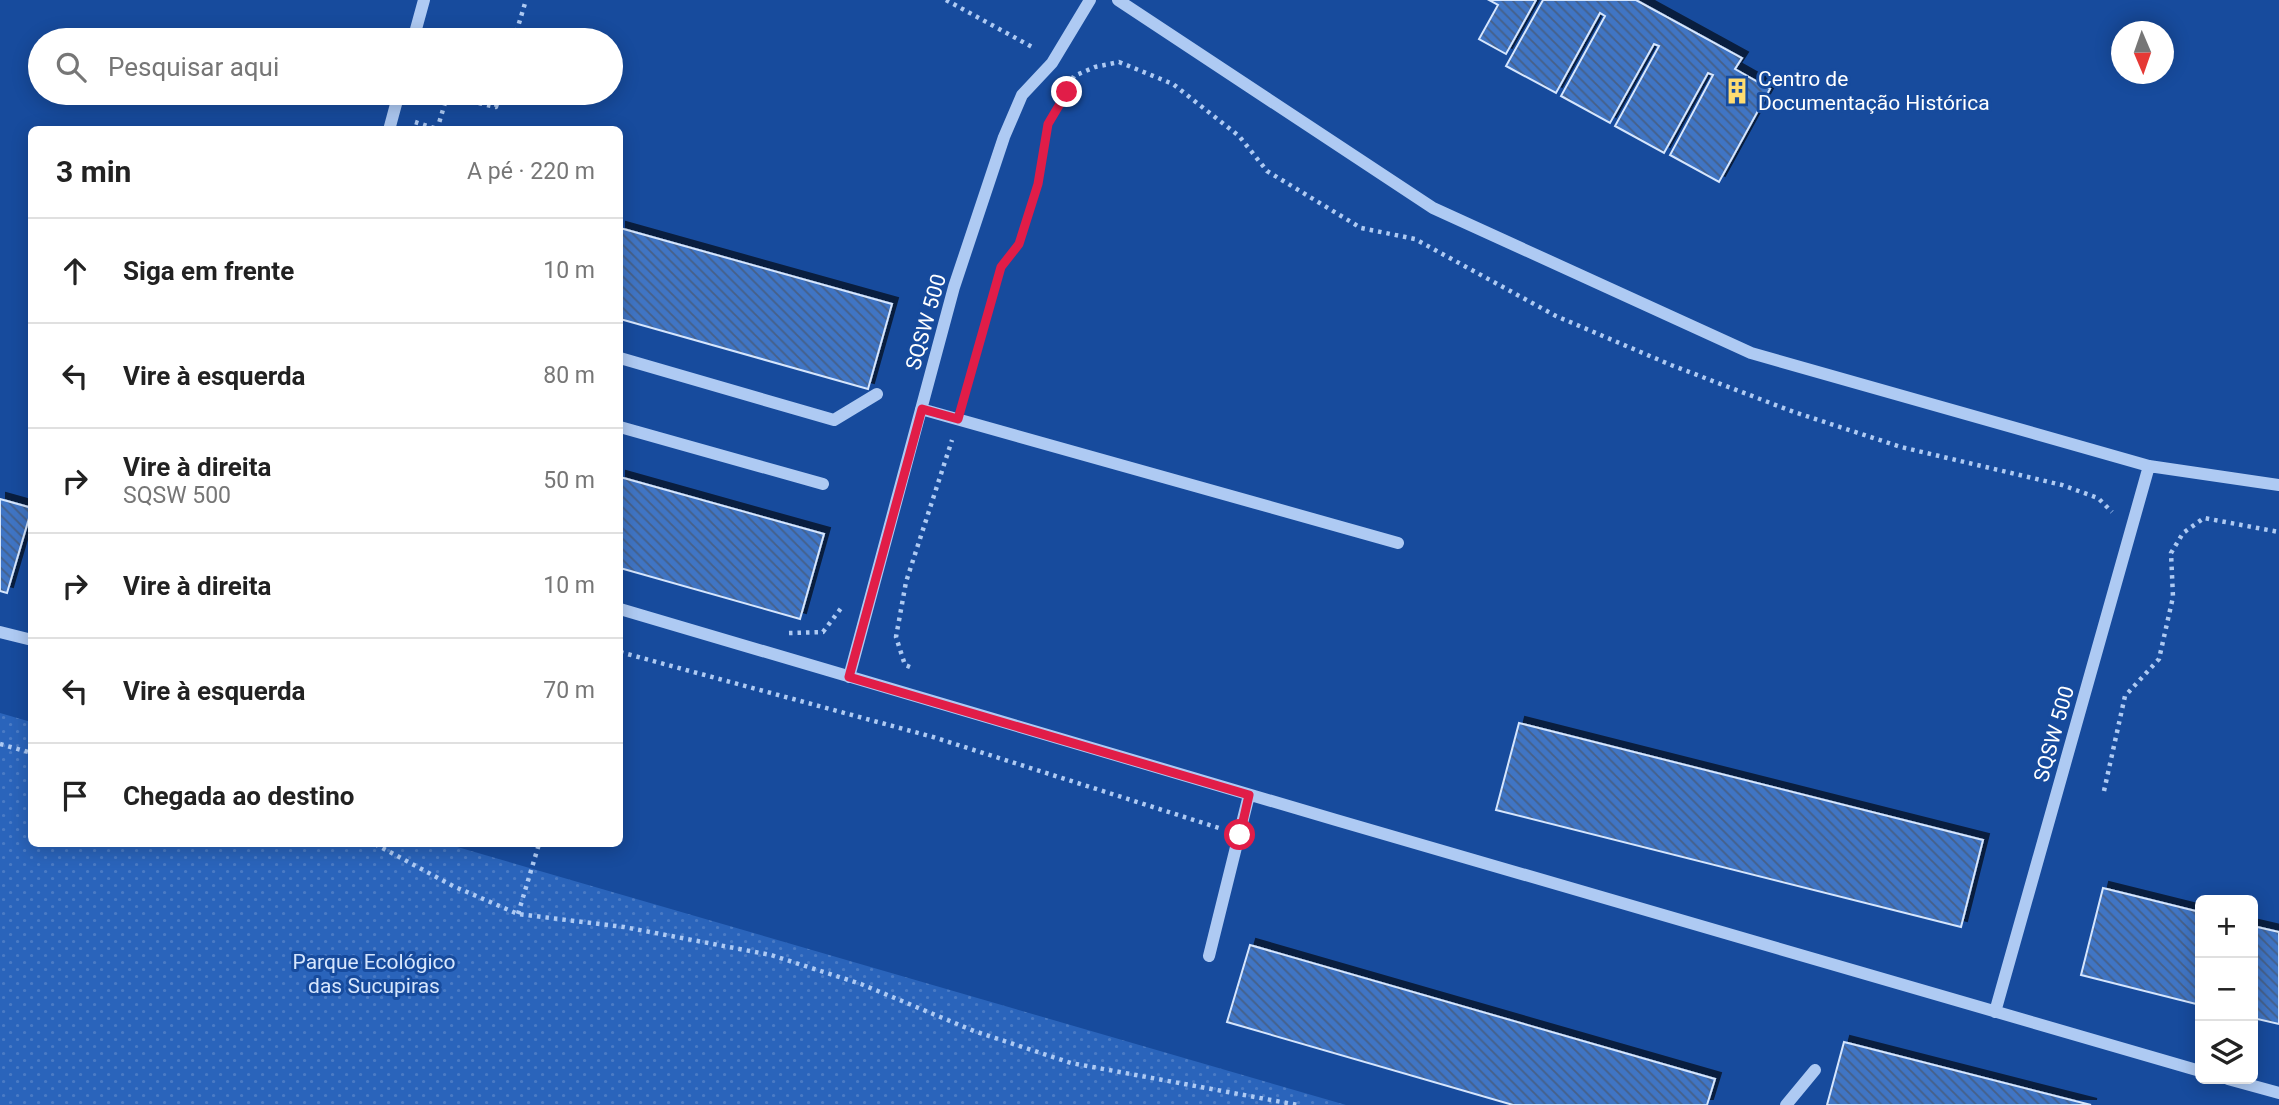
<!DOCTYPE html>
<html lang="pt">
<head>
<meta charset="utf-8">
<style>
  :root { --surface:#fff; --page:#f6f6f6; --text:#222; --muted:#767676; --line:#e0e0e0 }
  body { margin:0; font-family:Roboto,sans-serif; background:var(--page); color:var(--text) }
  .controls { position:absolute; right:21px; bottom:21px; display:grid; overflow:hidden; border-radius:10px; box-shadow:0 4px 18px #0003 }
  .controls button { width:63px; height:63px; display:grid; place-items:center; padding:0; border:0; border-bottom:2px solid var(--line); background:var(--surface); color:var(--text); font:35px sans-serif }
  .compass { position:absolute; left:2111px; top:21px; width:63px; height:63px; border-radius:50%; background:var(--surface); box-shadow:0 4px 18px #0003; rotate:178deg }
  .stop { position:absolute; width:21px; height:21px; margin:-16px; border:5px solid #e11d48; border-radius:50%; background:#fff }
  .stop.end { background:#e11d48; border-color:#fff; box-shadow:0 2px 7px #0008 }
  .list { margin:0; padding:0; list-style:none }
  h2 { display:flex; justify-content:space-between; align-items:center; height:91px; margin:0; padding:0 28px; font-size:30px }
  h2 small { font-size:23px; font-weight:400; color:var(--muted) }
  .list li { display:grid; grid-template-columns:46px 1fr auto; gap:21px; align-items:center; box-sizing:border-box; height:105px; padding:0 28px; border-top:2px solid var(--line) }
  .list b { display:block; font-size:26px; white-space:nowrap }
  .list p { margin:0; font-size:23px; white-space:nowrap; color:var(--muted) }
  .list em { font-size:23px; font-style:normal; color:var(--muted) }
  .icon { flex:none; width:38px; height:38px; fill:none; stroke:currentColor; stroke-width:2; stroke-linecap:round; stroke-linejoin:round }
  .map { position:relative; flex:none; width:2279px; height:1105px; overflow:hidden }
  .search { position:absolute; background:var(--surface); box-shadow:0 4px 18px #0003; left:28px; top:28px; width:595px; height:77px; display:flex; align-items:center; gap:18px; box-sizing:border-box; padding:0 24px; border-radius:38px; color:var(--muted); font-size:26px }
  .panel { position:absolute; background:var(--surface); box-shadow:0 4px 18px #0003; left:28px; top:126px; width:595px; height:721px; border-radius:10px }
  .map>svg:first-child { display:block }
  .green { fill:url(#green-dots) }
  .building { fill:url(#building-back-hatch); stroke:#d6e6fd; stroke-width:2; filter:url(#shadow) }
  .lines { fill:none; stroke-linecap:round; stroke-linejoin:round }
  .path { stroke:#aecaf3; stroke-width:4.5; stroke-dasharray:3.5 5; stroke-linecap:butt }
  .minor { stroke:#aecaf3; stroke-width:12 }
  .route { stroke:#e11d48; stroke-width:9 }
  .labels { text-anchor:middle; stroke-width:6; stroke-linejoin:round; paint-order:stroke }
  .poi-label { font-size:21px; fill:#fff; stroke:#174b9d; text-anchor:start }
  .street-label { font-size:21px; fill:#fff; stroke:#174b9d }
  .park-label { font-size:21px; fill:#d6e6fd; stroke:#174b9d }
</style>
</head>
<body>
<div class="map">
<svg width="2279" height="1105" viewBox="0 0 2279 1105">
  <defs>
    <pattern id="green-dots" width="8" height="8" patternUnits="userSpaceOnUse" patternTransform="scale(1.75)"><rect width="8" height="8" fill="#2a64bb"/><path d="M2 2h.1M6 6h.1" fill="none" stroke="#4a7bc5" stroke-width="1.8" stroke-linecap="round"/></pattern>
    <pattern id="building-back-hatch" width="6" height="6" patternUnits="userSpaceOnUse" patternTransform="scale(1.75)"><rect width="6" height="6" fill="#3f74c4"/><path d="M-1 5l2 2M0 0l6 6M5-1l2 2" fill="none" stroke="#466088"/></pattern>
    <filter id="shadow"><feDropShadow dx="6" dy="-6" stdDeviation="0" flood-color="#0009"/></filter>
  </defs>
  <rect width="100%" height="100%" fill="#174b9d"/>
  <path class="green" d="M0 713 31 722 32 844H447L1346 1105H0Z"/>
  <path class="building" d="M1489 0H1536L1506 54 1479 39 1498 5Z
    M1543 0H1636L1742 58 1735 69 1770 89 1719 182 1670 155 1713 75 1708 73 1664 153 1615 126 1659 46 1654 44 1610 123 1561 96 1605 16 1600 13 1556 93 1506 66Z
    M620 228 892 304 868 389 620 319Z
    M620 477 824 534 800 619 620 568Z
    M0 499 32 508 7 593 0 591Z
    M1519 723 1983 840 1961 927 1496 810Z
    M2103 888 2200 912V1005L2081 975Z
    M2253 926 2279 932V1024L2253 1018Z
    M1250 945 1715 1079 1707 1105H1513L1227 1022Z
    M1844 1042 2091 1105H1827Z"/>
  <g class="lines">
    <path class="path" d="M946 0 1034 48
      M514 40 526 0
      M415 122 437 129
      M437 130 447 96 496 107 500 93
      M964 398 1001 267 1019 244 1038 184 1048 124 1074 76 1095 67 1119 62 1173 84 1239 136 1267 171 1361 228 1415 239 1556 316 1671 365 1794 412 1901 447 2062 485 2098 498 2112 512
      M789 633 823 632 842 607
      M620 652 933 737 1219 828
      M910 667 905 665 896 637 906 582 952 440
      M0 744 32 753
      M2104 791 2125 696 2159 659 2173 597 2171 553 2183 533 2204 518 2279 532
      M375 844 453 886 518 914 624 927 771 955 861 984 974 1031 1071 1063 1298 1105
      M518 914 539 844"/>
    <path class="minor" d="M1118 0 1433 208 1751 353 2149 466 2279 485
      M413 40 424 0
      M389 130 399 93
      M620 358 834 420 877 394
      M921 409 1398 543
      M620 427 823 484
      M620 609 1336 820 2200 1071
      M0 632 32 640
      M849 677 954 287 1004 137 1022 95 1052 63 1090 0
      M1209 956 1249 795
      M1995 1012 2149 466
      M2228 1079 2279 1093
      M1786 1105 1815 1070"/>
  </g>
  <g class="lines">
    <path class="route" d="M1067 92 1048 124 1038 184 1019 244 1001 267 958 419 922 409 849 677 1249 795 1240 835"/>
  </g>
  <defs>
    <g id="building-bare" transform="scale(2.1)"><path d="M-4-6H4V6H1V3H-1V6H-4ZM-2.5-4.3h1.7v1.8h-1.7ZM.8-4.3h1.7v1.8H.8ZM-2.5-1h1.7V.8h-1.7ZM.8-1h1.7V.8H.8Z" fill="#ffdc70" stroke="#174b9d" stroke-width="2.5" paint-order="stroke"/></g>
  </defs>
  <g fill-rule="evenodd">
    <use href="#building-bare" x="1737" y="91"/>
  </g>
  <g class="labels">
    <g class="poi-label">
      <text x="1758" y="86">Centro de<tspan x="1758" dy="24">Documentação Histórica</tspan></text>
    </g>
    <g class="street-label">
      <text transform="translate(926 322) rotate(-74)" y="7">SQSW 500</text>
      <text transform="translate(2054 734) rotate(-74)" y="7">SQSW 500</text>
    </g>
    <g class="park-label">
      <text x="374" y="969">Parque Ecológico<tspan x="374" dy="24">das Sucupiras</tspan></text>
    </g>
  </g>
</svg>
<div class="controls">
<button>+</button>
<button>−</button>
<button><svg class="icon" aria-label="layers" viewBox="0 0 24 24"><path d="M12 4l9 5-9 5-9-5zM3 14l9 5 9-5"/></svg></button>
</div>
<svg class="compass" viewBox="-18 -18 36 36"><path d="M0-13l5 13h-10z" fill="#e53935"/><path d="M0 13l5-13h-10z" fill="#767676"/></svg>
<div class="stop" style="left:1240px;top:835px"></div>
<div class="stop end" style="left:1067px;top:92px"></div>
<div class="search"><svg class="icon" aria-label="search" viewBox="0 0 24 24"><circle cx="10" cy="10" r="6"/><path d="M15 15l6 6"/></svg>Pesquisar aqui</div>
<section class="panel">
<h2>3 min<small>A pé · 220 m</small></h2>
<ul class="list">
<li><svg class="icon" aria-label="ahead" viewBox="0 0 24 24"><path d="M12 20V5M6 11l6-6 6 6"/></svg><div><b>Siga em frente</b></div><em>10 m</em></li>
<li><svg class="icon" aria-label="left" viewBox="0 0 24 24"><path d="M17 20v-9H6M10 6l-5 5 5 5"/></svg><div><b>Vire à esquerda</b></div><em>80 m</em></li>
<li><svg class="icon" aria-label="right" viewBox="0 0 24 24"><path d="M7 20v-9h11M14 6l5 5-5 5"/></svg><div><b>Vire à direita</b><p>SQSW 500</p></div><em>50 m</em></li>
<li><svg class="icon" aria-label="right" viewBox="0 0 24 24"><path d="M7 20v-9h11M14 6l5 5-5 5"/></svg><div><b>Vire à direita</b></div><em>10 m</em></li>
<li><svg class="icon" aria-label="left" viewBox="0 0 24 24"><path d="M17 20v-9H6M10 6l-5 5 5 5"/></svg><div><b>Vire à esquerda</b></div><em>70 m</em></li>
<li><svg class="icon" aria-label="arrive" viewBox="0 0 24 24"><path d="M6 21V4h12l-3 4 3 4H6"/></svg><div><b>Chegada ao destino</b></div></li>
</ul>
</section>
</div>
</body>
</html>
